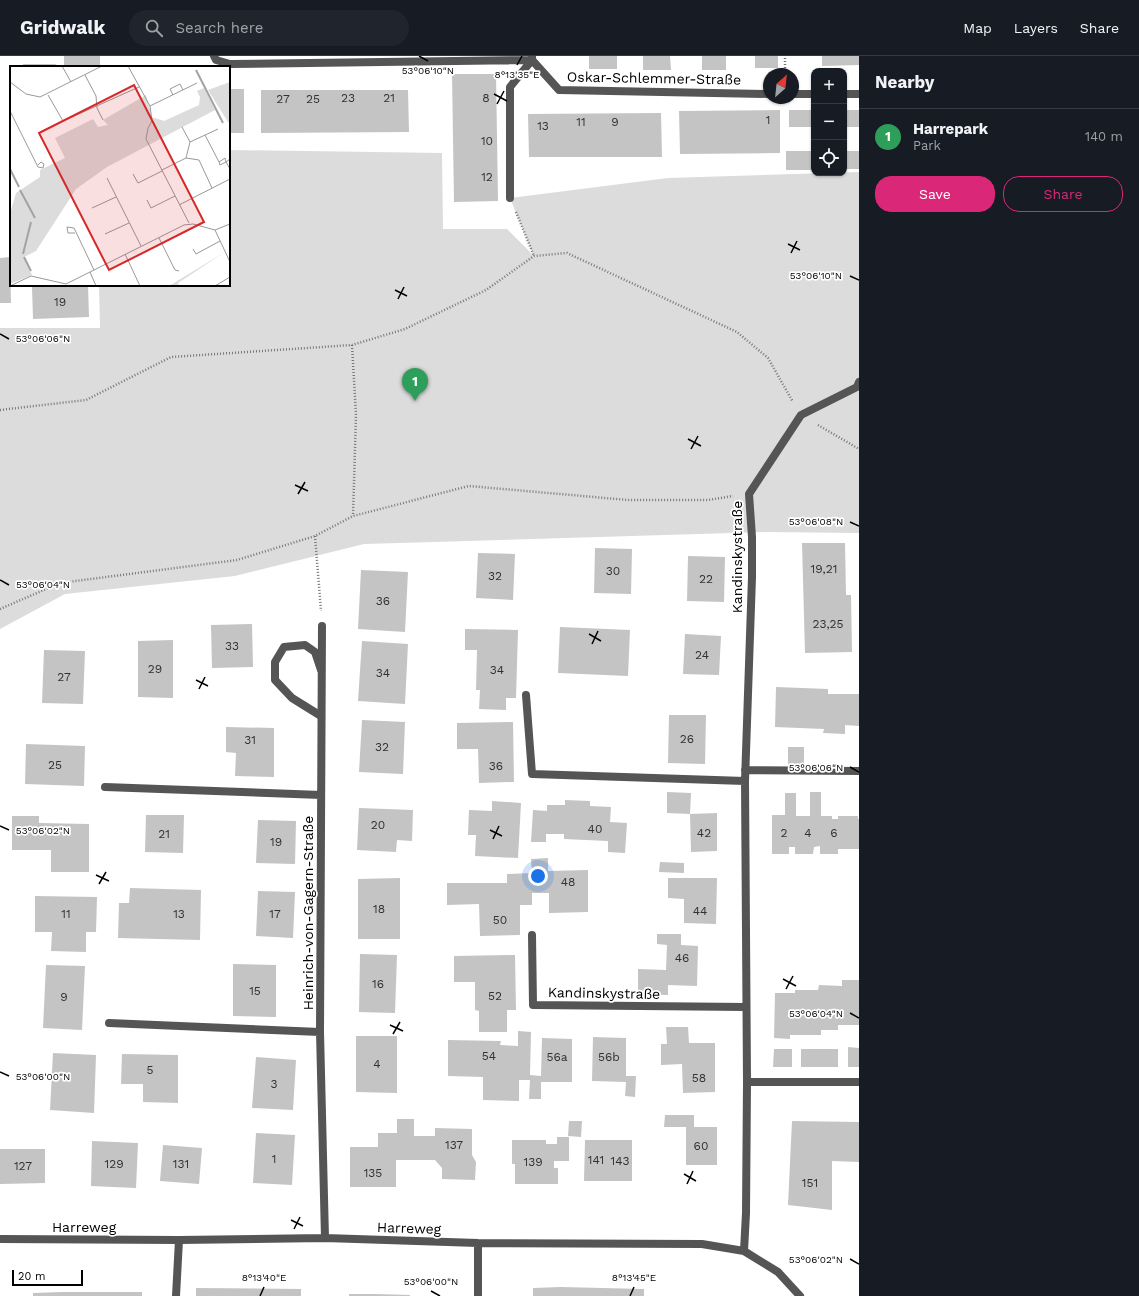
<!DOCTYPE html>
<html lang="en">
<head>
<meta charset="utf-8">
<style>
  :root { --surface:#171b24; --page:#20242c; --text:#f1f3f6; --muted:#9ea1a6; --line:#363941; --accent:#db2777 }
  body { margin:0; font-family:"Work Sans",sans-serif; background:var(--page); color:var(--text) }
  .controls { position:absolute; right:12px; top:12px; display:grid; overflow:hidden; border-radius:8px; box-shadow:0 1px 3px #0004 }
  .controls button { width:36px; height:36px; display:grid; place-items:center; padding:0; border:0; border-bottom:1px solid var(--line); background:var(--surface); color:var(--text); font:20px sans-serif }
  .compass { position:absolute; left:763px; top:12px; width:36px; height:36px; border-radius:50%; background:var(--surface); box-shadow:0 1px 3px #0004; rotate:27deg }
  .scale { position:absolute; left:12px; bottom:10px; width:71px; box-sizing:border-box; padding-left:4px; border:2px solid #000; border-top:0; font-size:11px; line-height:14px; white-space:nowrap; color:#000; -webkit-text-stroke:3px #fff; paint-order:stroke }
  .you { position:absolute; left:538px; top:820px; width:14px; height:14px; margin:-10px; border:3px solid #fff; border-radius:50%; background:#1a73e8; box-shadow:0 0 0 6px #1a73e833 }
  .badge { display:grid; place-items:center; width:26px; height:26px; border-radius:50%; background:var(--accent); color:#fff; font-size:13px; font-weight:700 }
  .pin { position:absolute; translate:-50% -33px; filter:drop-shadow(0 1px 2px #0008) }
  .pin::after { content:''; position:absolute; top:21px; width:14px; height:12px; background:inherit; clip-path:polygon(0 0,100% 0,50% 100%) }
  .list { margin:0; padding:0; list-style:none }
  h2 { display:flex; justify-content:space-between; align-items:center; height:52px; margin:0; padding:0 16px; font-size:17px }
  h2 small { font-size:13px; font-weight:400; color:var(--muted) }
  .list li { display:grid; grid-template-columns:26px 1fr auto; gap:12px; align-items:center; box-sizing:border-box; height:56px; padding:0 16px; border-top:1px solid var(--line) }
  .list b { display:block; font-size:15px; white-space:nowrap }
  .list p { margin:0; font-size:13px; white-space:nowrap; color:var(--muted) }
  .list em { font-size:13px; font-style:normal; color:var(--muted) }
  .actions { display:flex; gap:8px; padding:12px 16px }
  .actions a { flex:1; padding:9px 0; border:1px solid var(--accent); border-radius:16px; text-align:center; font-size:14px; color:var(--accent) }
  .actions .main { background:var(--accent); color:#fff }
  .icon { flex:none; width:22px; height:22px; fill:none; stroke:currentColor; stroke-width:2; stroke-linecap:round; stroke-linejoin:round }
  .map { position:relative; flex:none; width:859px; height:1240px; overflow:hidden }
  header { display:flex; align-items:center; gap:24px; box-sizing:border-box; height:56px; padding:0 20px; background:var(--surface); border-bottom:1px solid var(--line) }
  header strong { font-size:19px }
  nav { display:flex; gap:22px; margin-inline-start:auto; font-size:14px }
  .search { width:280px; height:36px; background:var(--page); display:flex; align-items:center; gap:10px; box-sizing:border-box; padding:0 14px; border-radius:22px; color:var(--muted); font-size:15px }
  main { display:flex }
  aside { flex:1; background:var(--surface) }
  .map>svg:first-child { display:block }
  .green { fill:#dcdcdc }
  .building { fill:#c4c4c4 }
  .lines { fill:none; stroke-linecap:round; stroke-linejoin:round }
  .path { stroke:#777; stroke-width:2.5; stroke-dasharray:1 2; stroke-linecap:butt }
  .lane { stroke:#555; stroke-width:8 }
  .street { stroke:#555; stroke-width:8 }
  .ticks { fill:none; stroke:#000; stroke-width:1.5 }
  .labels { text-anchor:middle; stroke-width:3.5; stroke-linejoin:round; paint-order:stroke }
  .number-label { font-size:12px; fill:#313131 }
  .street-label { font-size:14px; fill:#000; stroke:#fff }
  .inset-river { fill:none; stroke:#a3a3a3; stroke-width:2 }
  .inset-road { fill:none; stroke:#999; stroke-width:1 }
  .view { fill:#d62828; fill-opacity:0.15; stroke:#d62828; stroke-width:2 }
  .inset-edge { fill:none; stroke:#000; stroke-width:2 }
  .ticks-label { font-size:10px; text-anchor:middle; fill:#000; stroke:#fff; stroke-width:3.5; stroke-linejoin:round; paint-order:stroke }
</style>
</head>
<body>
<header>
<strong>Gridwalk</strong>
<div class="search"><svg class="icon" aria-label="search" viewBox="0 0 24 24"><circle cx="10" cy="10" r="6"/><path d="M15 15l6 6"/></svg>Search here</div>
<nav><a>Map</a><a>Layers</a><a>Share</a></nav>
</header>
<main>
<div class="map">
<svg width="859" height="1240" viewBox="0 0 859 1240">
  <rect width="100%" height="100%" fill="#fff"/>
  <path class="green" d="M229 94 442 97 443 173H507L533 199 510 142 668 122 859 116V477L767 476 364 488 235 520 65 538 0 573V272H100L99 229H229Z"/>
  <path class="building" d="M64 0H100V11H64Z
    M589 0H617V13H589Z
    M643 0H670L671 14H643Z
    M702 0H726V14H702Z
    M755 0H778V12H755Z
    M822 0H859V9L822 10Z
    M23 8H55L61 11H23Z
    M452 18H496L498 145 454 146Z
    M229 33H244V77H229Z
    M261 34H408L409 76 261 77Z
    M780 54V97L680 98 679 55Z
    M789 54H814V71H789Z
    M844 54H859V71H844Z
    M661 57 662 101H529L528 58Z
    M786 95H814V114H786Z
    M844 95H859V113H844Z
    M10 201 11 247H0V202Z
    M47 229H88L89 261 33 263 32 231H48Z
    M802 487H845L846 539H851L852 596 805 597Z
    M595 492 632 493 631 538 594 537Z
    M478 497 515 498 513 544 476 542Z
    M688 500 725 501 724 546 687 545Z
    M361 514 408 516 405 576 358 573Z
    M252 568 253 611 212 612 211 569Z
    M560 571 630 574 628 620 558 617Z
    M465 573 518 574 516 642H506V654L479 653 480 634H476L477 594H465Z
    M685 578 721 580 719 619 683 618Z
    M173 584V642L138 641V585Z
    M362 585 408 588 405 648 358 645Z
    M44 594 85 595 83 648 42 647Z
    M776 631 828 633V638H859V670L845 669V678L823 677 824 673 775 671Z
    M669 659H706L705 708 668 707Z
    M362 664 405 666 403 718 359 716Z
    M513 666 514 726 479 727 478 693H457V667Z
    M226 671 274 672V721L235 720 236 697 226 696Z
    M26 688 85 690 84 730 25 728Z
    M788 691H804V709H788Z
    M667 736 691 737 690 758 667 757Z
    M810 736H821V760H832V763H838V760H858V763H859V793H838V798H820V790L814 791 813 798H795V791H789V798H772V759H785V737H796V760H810Z
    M565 744 590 745V750L611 751 610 766 627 767 625 797 608 796V785L564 783V778H546V786H531L533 754 547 755V749H565Z
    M492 745 521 747 518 802 475 800 476 779H468L469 754 492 755Z
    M359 752 413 754 412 785 397 784 396 796 357 794Z
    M717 757V795L691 796 690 758Z
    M146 759H184L183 797 145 796Z
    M12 760H39V767L89 768V816H51V794H12Z
    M258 764 296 765 295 808 256 807Z
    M548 802V815L588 814V856L549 857V837H532V849H520V879L480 880 479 848 447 849V827H507V818L532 817 531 803Z
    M660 806 684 807V817L659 816Z
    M400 822V883H358V823Z
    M668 822H717L716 868 684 867V843L668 842Z
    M130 832 201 834 200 884 118 882 119 847H129Z
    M258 835 295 836 293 882 256 880Z
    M35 840 97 841 96 876H86V896L51 895 52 876H35Z
    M657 878H681V889L698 890 697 930 668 929V939L638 938V913L666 914 667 889 657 888Z
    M360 898 397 899 395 957 359 956Z
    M515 899 516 954H507V976H479V955L475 954V926H454V900Z
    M233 908 276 909V961L233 960Z
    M46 909 85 910 82 974 43 972Z
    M842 924H859V969H838V974H821V979H790V983L774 982 775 937H795V934H818L819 929 842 930Z
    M666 971H688L689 987H715V1036L683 1037 682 1008 661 1009V988H667Z
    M518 975 531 976 530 1019 541 1020 542 982 572 983V1026H541V1043H529L530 1024H519V1045L483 1044V1021L448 1020V984L501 985 500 989 518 990Z
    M356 980H397V1037L356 1036Z
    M593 981 626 982V1020H636L635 1041 625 1040 626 1026 592 1025Z
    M848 991 859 992V1011H848Z
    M774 993H792V1011H773Z
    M801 993H838V1011H801Z
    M53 997 96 999 94 1057 50 1054Z
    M122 998 178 999V1047L143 1046V1028H121Z
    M256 1001 296 1004 293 1054 252 1052Z
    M665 1059H694V1071H717V1109H686V1071H664Z
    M397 1063H414V1080H435V1072L472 1073V1099L476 1106 475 1124 442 1123V1112L435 1104H396V1131H350V1091H378V1077H397Z
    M569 1065H582L581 1081 568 1080Z
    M792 1065 859 1066V1106L832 1105V1154L788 1149Z
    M256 1077 295 1079 292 1129 253 1127Z
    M557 1081H569V1105H554V1112H558V1128H515V1108H512V1084H546V1088H557Z
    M585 1084H632V1125H584Z
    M92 1085 138 1087 136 1132 91 1130Z
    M163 1089 202 1092 199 1128 160 1125Z
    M0 1093H45V1127L0 1128Z
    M561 1231 644 1233V1240H533V1232Z
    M196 1232 301 1233V1240H196Z
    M62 1236H142V1240H33V1237Z
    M349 1238H375L410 1239V1240H349Z"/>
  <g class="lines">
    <path class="path" d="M785 18V0
      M516 156 534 200
      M352 289 356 359 353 460
      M0 354 86 344 171 301 352 289 405 273 486 234 534 200 567 197 737 276 768 302 793 346
      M818 369 859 393
      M315 480 321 555
      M0 553 60 527 237 504 315 480 353 460 469 430 628 444H708L733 440"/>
    <path class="lane" d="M321 614 315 596 305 589 284 591 275 606V624L292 642 321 660"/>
    <path class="street" d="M214 0 216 4 230 8 532 4 559 34 769 38
      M793 38H814
      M844 38H859
      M510 142V31L532 4V0
      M322 570 320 976 325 1182
      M526 639 532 718 745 725
      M745 714 859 715
      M105 731 321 739
      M532 879 533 949 746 951
      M109 967 320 976
      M747 1026H859
      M0 1183 179 1184 325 1182 478 1187 702 1188 744 1195 778 1216 800 1240
      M744 1195 746 1157 747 1026 745 725 752 521V481L749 438 801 359 857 331 859 326
      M176 1240 179 1184
      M478 1240V1187"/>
  </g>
  <path class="ticks" d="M419 0 428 5M517 9 522 0M494 38 507 45M497 48 504 35M788 188 800 194M791 197 797 185M850 220 859 224M395 234 407 240M398 243 404 231M0 278 9 283M688 383 701 390M691 393 698 380M295 429 308 435M298 438 305 426M850 466 859 470M0 524 9 529M589 578 601 585M592 588 598 575M196 624 208 630M199 633 205 621M850 711 859 716M0 770 9 774M490 774 502 780M493 783 499 770M96 819 109 825M99 828 106 816M783 923 796 930M786 933 793 920M850 957 859 962M390 969 403 975M393 978 400 966M0 1016 9 1020M684 1118 696 1125M687 1128 693 1115M291 1164 303 1170M294 1173 300 1161M850 1203 859 1208M431 1235 440 1240M260 1240 264 1231M630 1240 634 1231"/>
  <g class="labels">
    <g class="number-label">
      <text x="348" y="46">23</text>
      <text x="389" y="46">21</text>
      <text x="486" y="46">8</text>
      <text x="283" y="47">27</text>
      <text x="313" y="47">25</text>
      <text x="768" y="68">1</text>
      <text x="581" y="70">11</text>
      <text x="615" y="70">9</text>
      <text x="543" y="74">13</text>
      <text x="487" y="89">10</text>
      <text x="487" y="125">12</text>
      <text x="60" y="250">19</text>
      <text x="824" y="517">19,21</text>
      <text x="613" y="519">30</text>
      <text x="495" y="524">32</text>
      <text x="706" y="527">22</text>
      <text x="383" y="549">36</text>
      <text x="828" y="572">23,25</text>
      <text x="232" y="594">33</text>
      <text x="702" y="603">24</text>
      <text x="155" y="617">29</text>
      <text x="497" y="618">34</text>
      <text x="383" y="621">34</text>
      <text x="64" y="625">27</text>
      <text x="687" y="687">26</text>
      <text x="250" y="688">31</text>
      <text x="382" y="695">32</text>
      <text x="55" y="713">25</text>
      <text x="496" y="714">36</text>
      <text x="378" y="773">20</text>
      <text x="595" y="777">40</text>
      <text x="704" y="781">42</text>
      <text x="784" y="781">2</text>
      <text x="808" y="781">4</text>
      <text x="834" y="781">6</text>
      <text x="164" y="782">21</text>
      <text x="276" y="790">19</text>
      <text x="568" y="830">48</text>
      <text x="379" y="857">18</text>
      <text x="700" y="859">44</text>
      <text x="66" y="862">11</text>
      <text x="179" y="862">13</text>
      <text x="275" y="862">17</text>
      <text x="500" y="868">50</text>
      <text x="682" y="906">46</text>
      <text x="378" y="932">16</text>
      <text x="255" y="939">15</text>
      <text x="495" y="944">52</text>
      <text x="64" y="945">9</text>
      <text x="489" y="1004">54</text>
      <text x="557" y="1005">56a</text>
      <text x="609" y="1005">56b</text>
      <text x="377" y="1012">4</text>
      <text x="150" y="1018">5</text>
      <text x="699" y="1026">58</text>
      <text x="274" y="1032">3</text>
      <text x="454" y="1093">137</text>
      <text x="701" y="1094">60</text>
      <text x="274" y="1107">1</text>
      <text x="596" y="1108">141</text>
      <text x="620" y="1109">143</text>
      <text x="533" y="1110">139</text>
      <text x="114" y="1112">129</text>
      <text x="181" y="1112">131</text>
      <text x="23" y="1114">127</text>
      <text x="373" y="1121">135</text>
      <text x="810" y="1131">151</text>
    </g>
    <g class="street-label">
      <text transform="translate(654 22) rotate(1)" y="5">Oskar-Schlemmer-Straße</text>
      <text transform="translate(737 501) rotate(-90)" y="5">Kandinskystraße</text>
      <text transform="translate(308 857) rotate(-90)" y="5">Heinrich-von-Gagern-Straße</text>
      <text transform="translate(604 937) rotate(1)" y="5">Kandinskystraße</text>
      <text x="84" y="1176">Harreweg</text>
      <text transform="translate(409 1172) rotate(2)" y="5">Harreweg</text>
    </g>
  </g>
  <g transform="translate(10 10)">
    <rect width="220" height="220" fill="#fff"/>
    <path d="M220 16V56H218L198 24ZM194 22 205 44 97 101 66 123 26 185 14 191 22 209 0 218V148L6 127 30 111V104L55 92 45 72 83 53 88 61 98 59 93 54 136 29 142 51 154 55 189 39 190 31 187 25ZM215 186 168 217 169 220H159Z" fill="#dcdcdc"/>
    <path class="inset-river" d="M186 4 213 57M0 103 9 121M10 124 25 152M13 188 21 156M14 191 21 205"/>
    <path class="inset-road" d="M52 0 61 16M118 0 140 40 142 55 138 62 136 73 179 157M75 9 86 30 87 42 93 54M0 16 16 28 30 31 92 0M38 29 53 55 129 21M163 29 160 23 170 18 173 24M140 40 187 17M0 45 28 101 33 102 34 98 31 96 28 99M172 61 180 76M195 69 209 96M176 92 180 76 208 63M176 92 189 94 202 122M215 92 216 96 210 99 209 96ZM220 93 216 96 220 103M152 104 176 92M123 108 128 117 152 105M97 112 131 180M137 134 141 142 165 130M169 139 220 113M82 142 106 131M205 164 220 196M65 167H58L57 161 64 162 84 204M95 168 119 157M149 172 165 204 169 205M183 183 186 188 210 175M115 188 130 220M80 206 86 220M0 220 21 210 56 218 174 159 183 158 205 164 220 158M205 220 220 211"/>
    <path class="view" d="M124 19 194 156 99 204 29 67Z"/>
    <rect width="220" height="220" class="inset-edge"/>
  </g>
  <g class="ticks-label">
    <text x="428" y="18">53°06'10"N</text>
    <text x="517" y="22">8°13'35"E</text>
    <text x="816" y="223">53°06'10"N</text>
    <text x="43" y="286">53°06'06"N</text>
    <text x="816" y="469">53°06'08"N</text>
    <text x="43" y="532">53°06'04"N</text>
    <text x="816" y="715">53°06'06"N</text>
    <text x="43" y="778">53°06'02"N</text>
    <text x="816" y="961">53°06'04"N</text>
    <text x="43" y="1024">53°06'00"N</text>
    <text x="816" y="1207">53°06'02"N</text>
    <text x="264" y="1225">8°13'40"E</text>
    <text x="634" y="1225">8°13'45"E</text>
    <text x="431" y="1229">53°06'00"N</text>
  </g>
</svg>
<div class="controls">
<button>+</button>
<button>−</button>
<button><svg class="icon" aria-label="locate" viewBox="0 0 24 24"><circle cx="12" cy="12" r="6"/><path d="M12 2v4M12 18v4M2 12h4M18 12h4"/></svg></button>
</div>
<svg class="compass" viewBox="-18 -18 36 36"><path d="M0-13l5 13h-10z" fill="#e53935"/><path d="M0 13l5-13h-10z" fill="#9ea1a6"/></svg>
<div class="scale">20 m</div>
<div class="you"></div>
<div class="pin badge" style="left:415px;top:345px;background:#2e9e5b">1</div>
</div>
<aside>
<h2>Nearby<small></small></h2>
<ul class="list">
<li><span class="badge" style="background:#2e9e5b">1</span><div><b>Harrepark</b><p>Park</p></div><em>140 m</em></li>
</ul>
<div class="actions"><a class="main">Save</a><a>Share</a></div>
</aside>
</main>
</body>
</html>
